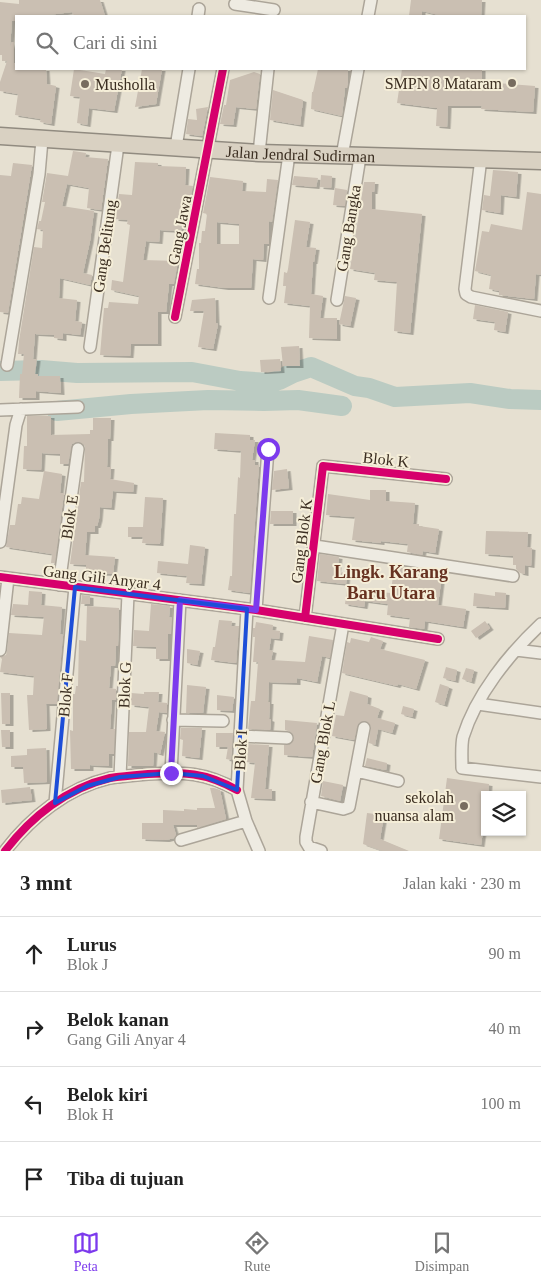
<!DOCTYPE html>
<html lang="id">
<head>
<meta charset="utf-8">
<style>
  :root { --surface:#fff; --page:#f2f2f2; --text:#222; --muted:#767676; --line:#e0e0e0; --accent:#7c3aed }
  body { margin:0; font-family:"Times New Roman",serif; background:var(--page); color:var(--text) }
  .controls { position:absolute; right:15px; bottom:15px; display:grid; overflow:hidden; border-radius:0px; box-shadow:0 1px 4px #0004 }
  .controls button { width:45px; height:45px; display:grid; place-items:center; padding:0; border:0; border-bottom:1px solid var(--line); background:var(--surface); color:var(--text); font:25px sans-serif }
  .stop { position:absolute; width:15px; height:15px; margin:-11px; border:4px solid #7c3aed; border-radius:50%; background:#fff }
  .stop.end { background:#7c3aed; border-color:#fff; box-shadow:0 1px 5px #0008 }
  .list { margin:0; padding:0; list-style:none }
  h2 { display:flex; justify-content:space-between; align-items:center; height:65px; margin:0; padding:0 20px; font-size:21px }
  h2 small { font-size:16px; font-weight:400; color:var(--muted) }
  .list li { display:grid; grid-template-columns:32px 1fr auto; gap:15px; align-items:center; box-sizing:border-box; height:75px; padding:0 20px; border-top:1px solid var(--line) }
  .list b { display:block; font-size:19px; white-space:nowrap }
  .list p { margin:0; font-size:16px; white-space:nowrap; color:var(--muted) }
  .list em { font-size:16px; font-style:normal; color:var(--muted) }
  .icon { flex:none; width:28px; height:28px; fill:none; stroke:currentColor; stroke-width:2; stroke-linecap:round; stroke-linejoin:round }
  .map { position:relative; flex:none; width:541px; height:851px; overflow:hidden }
  .search { position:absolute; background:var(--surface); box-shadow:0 1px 4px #0004; left:15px; right:15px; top:15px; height:55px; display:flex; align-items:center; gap:12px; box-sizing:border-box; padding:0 18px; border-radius:0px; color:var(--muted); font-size:19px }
  .sheet { height:365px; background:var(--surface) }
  nav { display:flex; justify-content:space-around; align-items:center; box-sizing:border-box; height:70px; border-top:1px solid var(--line); background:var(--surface); font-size:14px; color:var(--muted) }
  nav a { display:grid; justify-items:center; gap:2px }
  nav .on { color:var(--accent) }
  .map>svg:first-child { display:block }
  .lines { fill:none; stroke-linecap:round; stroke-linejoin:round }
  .river { stroke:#bbcbc2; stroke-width:20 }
  .building { fill:#cabfb2; fill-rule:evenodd; filter:url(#shadow) }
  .minor-casing { stroke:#aca599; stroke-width:14 }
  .highway-casing { stroke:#918b80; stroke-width:19 }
  .minor { stroke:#eeebe2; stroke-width:11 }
  .highway { stroke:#d9d1c2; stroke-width:16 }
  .cycleway-casing { stroke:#f5eed8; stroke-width:11 }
  .cycleway { stroke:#d6006c; stroke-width:8 }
  .route { stroke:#7c3aed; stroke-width:6 }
  .marked { fill:none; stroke:#1d4ed8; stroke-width:4; stroke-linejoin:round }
  .poi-dot { fill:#776c5f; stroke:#f5eed8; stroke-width:2 }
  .labels { text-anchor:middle; stroke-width:4; stroke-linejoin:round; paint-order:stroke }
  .poi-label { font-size:16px; fill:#3b2e21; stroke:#f5eed8; text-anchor:end }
  .street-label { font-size:16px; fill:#3b2e21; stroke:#f5eed8 }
  .neighbourhood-label { font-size:18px; font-weight:bold; fill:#673221; stroke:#f5eed8 }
</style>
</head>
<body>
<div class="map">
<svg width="541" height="851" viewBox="0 0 541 851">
  <defs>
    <filter id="shadow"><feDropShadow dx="3.5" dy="2" stdDeviation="0" flood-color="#0004"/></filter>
  </defs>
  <rect width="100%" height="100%" fill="#e6e0d1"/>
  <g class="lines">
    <path class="river" d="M0 371 41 370 77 373 192 372 240 381 269 383 279 380 293 373 311 367 355 386 369 388 395 397 470 393 510 399 541 400
      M57 411 131 404 208 400 264 401 298 400 342 406"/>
  </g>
  <path class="building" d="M19 0H100L105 16H74L72 12 40 16H15V21H12L10 47 12 42H14V63H16V69H46L47 84 56 86 51 124 40 122 41 119 15 115 18 94 0 91V82L7 61H2V55H0V2L19 4Z
    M411 0H482L481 16H443L422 11V16H409Z
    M74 69 105 74 106 69H122L114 111 89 108 87 125 77 123 80 97 70 96Z
    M142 69H162L156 104 135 107Z
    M318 69H348V82L347 88H345L342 116 311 109 312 92H313Z
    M402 69H482V82L535 86 533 112 481 109 482 106H448L447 127 436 126 437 108 397 103Z
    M254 72 260 74 256 109 236 107 233 125 220 124 224 105H226L230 80Z
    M273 90 303 100 300 125 270 120Z
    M208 107 202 136 186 134 188 119 197 120 196 109Z
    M73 151 86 153 85 157 108 159 101 210 87 208 89 188 67 184 62 206 94 211 90 241 83 273 92 275 90 285 60 278 59 298 77 300 75 321 82 322 80 335 63 333V339L54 338V335L35 334 33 359H37L35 374H38V376H60L61 393 36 391V398H19L20 374H22L24 354H18L19 341 34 247 42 248 43 230 37 229 39 221H41L45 202H42L47 173 68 176Z
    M135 162 158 163V166L186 167 185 185 193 186 188 211 182 210 181 231 160 230 159 242 146 241 143 260 178 261 174 284H169L166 312H158V344H131L130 356 100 355 104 308H108L109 302 138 304 139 296 111 290 112 280 123 282 130 225 127 224 128 220 115 219 119 194 132 195Z
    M13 163 32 165 8 313 0 312V175L11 176Z
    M493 170 518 172 516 197 501 195 500 213 482 210 484 195 490 196Z
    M321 175 332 176 331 188 320 187Z
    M294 176 318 178 316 187 292 185Z
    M210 177 243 181 242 191 266 192 267 179 278 180 272 222 269 221V244H264L263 260 253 259 251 288H225L195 284 197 269H199V243H201L202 231H205L207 214 203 213ZM217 222 239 224V244H217Z
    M364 182H375L374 192H372V209L422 214 410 333 394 331 397 282 374 280 375 273 350 269Z
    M335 188 347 190 345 206 333 205Z
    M527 192 541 194V275L536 274 534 299 499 295V291L489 289 491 275 475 271 482 231 489 232 491 224 522 230Z
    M295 220 310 222 306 247 316 248 314 262H313L311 294 323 296 320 318H337V339L309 338 310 306 284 303 286 286H283L284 272 287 273 288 269Z
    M345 296 356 298 350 326 339 324Z
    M215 298 216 323 218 324 213 349 198 347 204 311H190L192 300Z
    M475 305 508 312 505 332 494 330 495 322 473 319Z
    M299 346 300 366H283L281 347Z
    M280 359 281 371 261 372 260 360Z
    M27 416H51V435L90 434V430H93V418H111L110 439H108L107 467H111L110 479 134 483 133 492 113 491 111 508 100 507 99 519 97 526H95V532H87L85 555 115 557 113 574 86 573V565L70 564 81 482H84L85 446 79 442 72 444 68 464H60V454L42 453 41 470 23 469 24 446H27Z
    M215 433 250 435V440H255L252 460H255V465H259L250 593 228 590 230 576H232L234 514H236L238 477 240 478 241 451 214 449Z
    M287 469 289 488 272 490 274 471Z
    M44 471 62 474 60 493H64L55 563H51L52 554 6 547 10 525H15L18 504H21L22 497 39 499Z
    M370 490H386V501L415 503 413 524H419V526L439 529 435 553 423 551 422 555 407 552 408 544 381 541V543L352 540 355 517 326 515 328 494 370 500Z
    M145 497 163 498 160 544 142 543 143 537H128V527H143Z
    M271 511H293V524H270Z
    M486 531 528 532 527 547 532 548 531 566 525 565V574L520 573 516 569V565H513V556L485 554Z
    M190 545 205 547 201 584 186 583 187 576 157 573 158 561 188 564Z
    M320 554 339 557 337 572 347 573 346 584 317 581Z
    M394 566 420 569V572L442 574 438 605 466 609 463 627 425 621 424 629 409 627 410 618 387 615 388 604 365 601 364 607 345 604 347 589 391 593Z
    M29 591 42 592 41 605 62 607 60 634 63 635 57 704H46L47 729 29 730 27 695H33L34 676 0 672 2 659 0 657 6 655 7 651 9 633 42 635 44 617 11 615 13 604 28 605Z
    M495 592 506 593 505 608 473 606 474 593 495 596Z
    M82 595 90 596V604H81Z
    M151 604 170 606 169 617 172 618 171 634H168V659H156V647L133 646 134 630 149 631Z
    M87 606 119 608 118 646H116L115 666H111L109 688 116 689V700H112L110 729H115L114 754H109V766L90 765V769H71L70 730 73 731V694H75L76 686H78L79 640 86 641Z
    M219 620 232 621 231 626H239L236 663 211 660 213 647H215Z
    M485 621 490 628 476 638 471 631Z
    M256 622 273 625 272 630 280 631 279 639 271 638 269 650 273 651 271 660 305 662 309 636 333 640 330 658 322 656 317 682 297 678V683L269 682 268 702H270L269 719 271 720 270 730 248 729 251 701H255L258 662H253L255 637H253V628H255Z
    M371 637 383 641 380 649 425 660 416 689 398 684 397 686 342 673 347 642 350 643 351 638 369 642Z
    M187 649 200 651 197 665 187 663Z
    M446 667 457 670 455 681 443 678Z
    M466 668 474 670 471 682 462 679Z
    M440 684 449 687 444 705 435 702Z
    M187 685 206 687 203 713H186Z
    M350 691 368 696 367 704 380 709 377 718 395 723 392 733 378 729 375 745 369 743 371 726 365 721 358 724 354 740 332 736 336 715 344 716Z
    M144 692H159L158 702 167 703V713L159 712 156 731 165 732 160 754 154 752 153 766H128L129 732H146L149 707 131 705V693L144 694Z
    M1 693H10V724H2Z
    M217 695 234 697 232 711 217 710Z
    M403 706 414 709 412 717 401 714Z
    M285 720 317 723 312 757 284 755V745L291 744 294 738 291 732 285 730Z
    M181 728H202L199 758 182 756 183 740 180 739Z
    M1 730H10V747H2Z
    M216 733H233L231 760 226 759 228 747H216Z
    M247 744 269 745 265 789H272V799L251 798 255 763 246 762Z
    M46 748 47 782 24 783 23 767H11V756L27 755V749Z
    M367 758 387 763 386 770 365 766Z
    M447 778 489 784 488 795H485V817L481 845 439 839Z
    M323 781 343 785 340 801 321 796Z
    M30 787 32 800 2 803 1 790Z
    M210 788H214L220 790 226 819 197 828V825H173L176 835 174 838 166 840 142 839V823H163V810L184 811V809L197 810V808H215Z
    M367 813 384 815 380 839 409 851H383L363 844Z"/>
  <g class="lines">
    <g class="minor-casing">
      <path id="minor" d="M235 4 274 10
        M198 16 199 9
        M368 16 371 0
        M176 147 189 69
        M259 153 268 69
        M342 156 358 69
        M481 158 465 289 466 294 471 297 541 311
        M269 298 289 154
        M337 300 360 157
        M175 317 223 69
        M90 347 118 145
        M7 365 39 174 42 140
        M0 410 78 407
        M0 542 16 425 21 409
        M315 546 513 576
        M0 577 256 610 438 639
        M59 585 78 449
        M247 609 237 790 246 821 259 851
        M256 610 268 449
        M305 618 323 466 446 479
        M541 624C509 654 476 695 463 737 461 746 462 758 462 768L541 777
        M0 650 8 578
        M516 650 541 653
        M478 704 541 713
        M173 720 223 721
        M241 736 287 738
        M356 771 398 781
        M171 773 180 600
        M120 777 128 594
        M311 802 343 809 349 807 364 728
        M55 803 75 587
        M181 840 246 821
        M5 851C31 817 67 788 110 778 123 776 136 775 148 774 184 772 205 772 237 790
        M321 851 309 847 306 842V837L343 624"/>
    </g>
    <g class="highway-casing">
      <g id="highway">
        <path id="s1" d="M0 136 259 153 541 161"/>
      </g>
    </g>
    <use href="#minor" class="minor"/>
    <use href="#highway" class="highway"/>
    <g class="cycleway-casing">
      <path id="cycleway" d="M175 317 223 69
        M0 577 256 610 438 639
        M305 618 323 466 446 479
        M5 851C31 817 67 788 110 778 123 776 136 775 148 774 184 772 205 772 237 790"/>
    </g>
    <use href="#cycleway" class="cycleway"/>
  </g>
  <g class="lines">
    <path class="route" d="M171 773 180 600 256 610 268 449"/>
  </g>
  <path class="marked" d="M75 587 247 609 237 790 203 776 171 773 120 777 87 786 55 803Z"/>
  <g class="poi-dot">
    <circle cx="512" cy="83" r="5"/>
    <circle cx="85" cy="84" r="5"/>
    <circle cx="464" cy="806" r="5"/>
  </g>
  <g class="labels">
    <g class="poi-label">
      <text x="502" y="89">SMPN 8 Mataram</text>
      <text x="95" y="90" text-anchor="start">Musholla</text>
      <text x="454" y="803">sekolah<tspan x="454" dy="18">nuansa alam</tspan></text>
    </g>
    <g class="street-label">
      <text dy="6" stroke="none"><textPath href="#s1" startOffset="301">Jalan Jendral Sudirman</textPath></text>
      <text transform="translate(348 228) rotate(-81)" y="6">Gang Bangka</text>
      <text transform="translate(179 230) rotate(-79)" y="6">Gang Jawa</text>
      <text transform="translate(104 246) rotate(-82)" y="6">Gang Belitung</text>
      <text transform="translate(386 459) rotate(6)" y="6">Blok K</text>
      <text transform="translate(69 517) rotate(-82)" y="6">Blok E</text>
      <text transform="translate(301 541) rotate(-83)" y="6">Gang Blok K</text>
      <text transform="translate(102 577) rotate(7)" y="6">Gang Gili Anyar 4</text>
      <text transform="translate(124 685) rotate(-88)" y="6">Blok G</text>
      <text transform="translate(65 695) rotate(-85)" y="6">Blok F</text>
      <text transform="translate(322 742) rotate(-80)" y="6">Gang Blok L</text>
      <text transform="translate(240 750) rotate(-87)" y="6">Blok I</text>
    </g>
    <g class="neighbourhood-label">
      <text x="391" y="578">Lingk. Karang<tspan x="391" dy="21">Baru Utara</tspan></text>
    </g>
  </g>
</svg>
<div class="controls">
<button><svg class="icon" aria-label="layers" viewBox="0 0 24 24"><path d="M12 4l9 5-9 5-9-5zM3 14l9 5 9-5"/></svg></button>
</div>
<div class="stop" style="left:268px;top:449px"></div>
<div class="stop end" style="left:171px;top:773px"></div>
<div class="search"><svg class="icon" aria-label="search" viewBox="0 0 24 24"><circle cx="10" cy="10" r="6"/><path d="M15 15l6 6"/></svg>Cari di sini</div>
</div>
<section class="sheet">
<h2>3 mnt<small>Jalan kaki · 230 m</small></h2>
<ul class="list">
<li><svg class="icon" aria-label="ahead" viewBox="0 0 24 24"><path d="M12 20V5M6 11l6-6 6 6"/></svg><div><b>Lurus</b><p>Blok J</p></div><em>90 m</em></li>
<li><svg class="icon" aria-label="right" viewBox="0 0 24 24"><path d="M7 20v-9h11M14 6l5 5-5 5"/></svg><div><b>Belok kanan</b><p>Gang Gili Anyar 4</p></div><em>40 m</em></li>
<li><svg class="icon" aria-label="left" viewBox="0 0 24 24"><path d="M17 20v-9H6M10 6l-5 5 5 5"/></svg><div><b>Belok kiri</b><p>Blok H</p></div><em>100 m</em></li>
<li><svg class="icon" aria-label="arrive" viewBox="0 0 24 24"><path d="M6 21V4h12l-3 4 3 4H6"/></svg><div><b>Tiba di tujuan</b></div></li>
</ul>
</section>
<nav>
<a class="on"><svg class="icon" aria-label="map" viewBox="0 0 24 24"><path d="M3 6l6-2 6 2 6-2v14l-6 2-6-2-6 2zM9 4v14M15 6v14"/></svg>Peta</a>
<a><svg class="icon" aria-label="directions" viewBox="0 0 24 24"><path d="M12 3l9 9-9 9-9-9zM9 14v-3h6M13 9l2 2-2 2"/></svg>Rute</a>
<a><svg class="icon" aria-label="saved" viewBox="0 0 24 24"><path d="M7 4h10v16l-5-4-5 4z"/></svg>Disimpan</a>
</nav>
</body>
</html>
